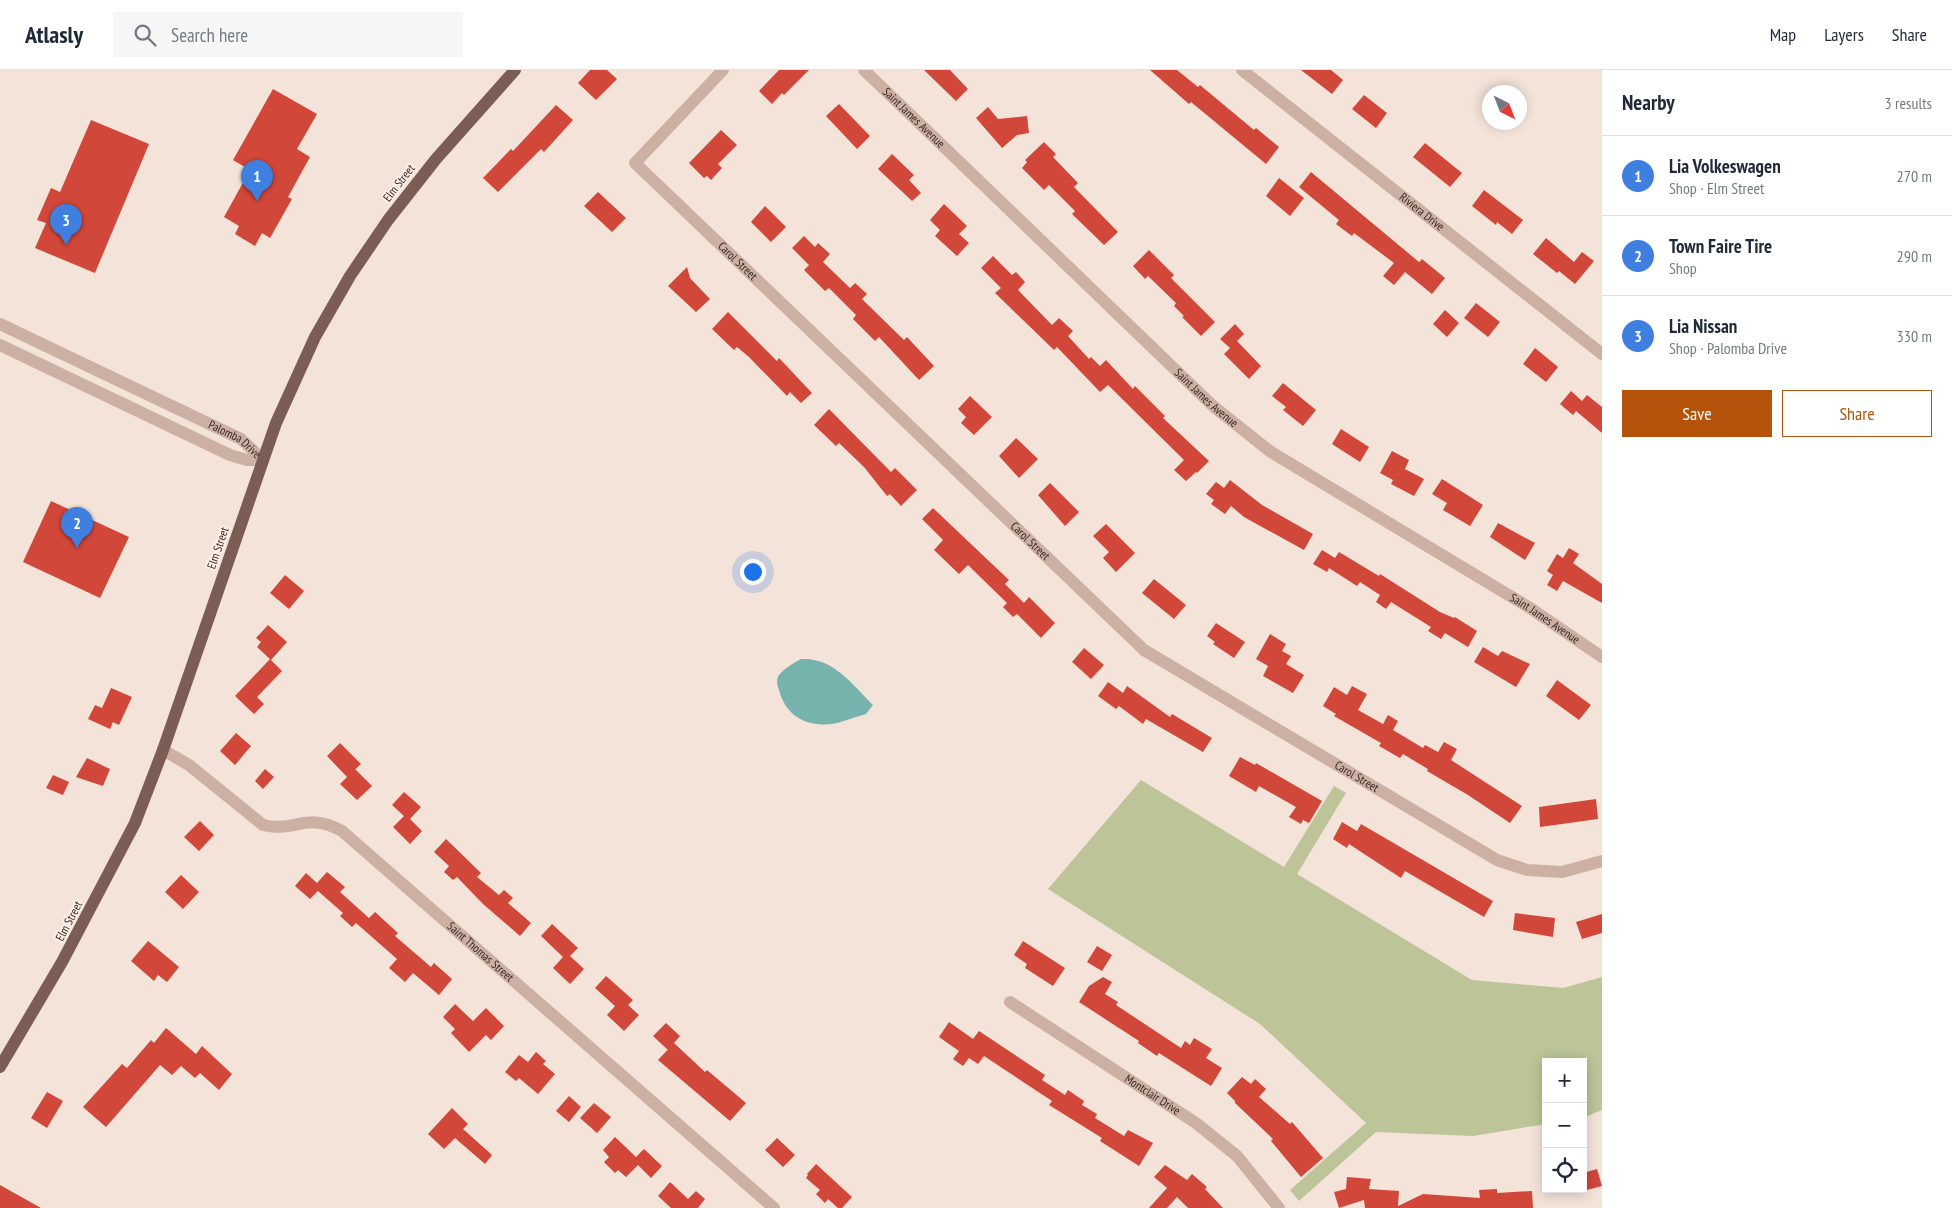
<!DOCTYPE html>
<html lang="en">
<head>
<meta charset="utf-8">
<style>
  :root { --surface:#fff; --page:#f6f6f7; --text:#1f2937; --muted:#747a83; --line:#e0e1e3; --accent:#b45309 }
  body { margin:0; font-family:"PT Sans Narrow",sans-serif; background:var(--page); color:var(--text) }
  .controls { position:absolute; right:15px; bottom:15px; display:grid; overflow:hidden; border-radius:0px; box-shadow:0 2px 12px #0003 }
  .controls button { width:45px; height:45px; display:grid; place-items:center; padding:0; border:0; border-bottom:1px solid var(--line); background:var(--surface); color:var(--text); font:25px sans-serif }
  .compass { position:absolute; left:1482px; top:15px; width:45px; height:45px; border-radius:50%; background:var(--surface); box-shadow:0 2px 12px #0003; rotate:138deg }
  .you { position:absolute; left:752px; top:501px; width:18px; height:18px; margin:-12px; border:4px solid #fff; border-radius:50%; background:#1a73e8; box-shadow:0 0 0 8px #1a73e833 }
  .badge { display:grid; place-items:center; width:32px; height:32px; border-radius:50%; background:var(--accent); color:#fff; font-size:16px; font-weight:700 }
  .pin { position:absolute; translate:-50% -41px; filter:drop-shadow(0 1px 2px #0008) }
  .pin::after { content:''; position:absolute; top:26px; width:18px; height:15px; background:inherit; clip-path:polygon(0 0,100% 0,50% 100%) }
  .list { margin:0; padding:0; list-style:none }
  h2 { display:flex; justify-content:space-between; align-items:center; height:65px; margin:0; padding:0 20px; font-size:21px }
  h2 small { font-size:16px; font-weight:400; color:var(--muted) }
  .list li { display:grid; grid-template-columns:32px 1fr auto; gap:15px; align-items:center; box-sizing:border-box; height:80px; padding:0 20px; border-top:1px solid var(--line) }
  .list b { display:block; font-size:19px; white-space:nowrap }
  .list p { margin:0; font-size:16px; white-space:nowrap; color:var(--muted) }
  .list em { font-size:16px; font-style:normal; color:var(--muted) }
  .actions { display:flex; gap:10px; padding:15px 20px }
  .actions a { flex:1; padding:11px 0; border:1px solid var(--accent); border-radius:0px; text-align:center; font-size:18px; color:var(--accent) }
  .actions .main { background:var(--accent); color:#fff }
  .icon { flex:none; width:28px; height:28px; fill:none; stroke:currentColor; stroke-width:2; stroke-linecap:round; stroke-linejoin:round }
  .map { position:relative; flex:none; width:1602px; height:1138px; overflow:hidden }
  header { display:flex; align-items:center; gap:30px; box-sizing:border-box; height:70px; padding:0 25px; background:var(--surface); border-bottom:1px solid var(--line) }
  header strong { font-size:24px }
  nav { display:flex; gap:28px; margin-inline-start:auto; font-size:18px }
  .search { width:350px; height:45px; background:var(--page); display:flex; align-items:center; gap:12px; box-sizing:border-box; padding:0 18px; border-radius:0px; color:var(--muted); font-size:19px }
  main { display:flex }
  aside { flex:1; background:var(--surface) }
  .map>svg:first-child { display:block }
  .green { fill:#bcc498 }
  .water { fill:#76b3ac }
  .building { fill:#d1473a }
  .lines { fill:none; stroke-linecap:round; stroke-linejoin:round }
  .minor { stroke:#cdb0a4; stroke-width:12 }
  .major { stroke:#7b5d56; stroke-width:12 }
  .labels { text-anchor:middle; stroke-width:4; stroke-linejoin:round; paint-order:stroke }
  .street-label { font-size:12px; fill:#382926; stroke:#fbeee6 }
</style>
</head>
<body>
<header>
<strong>Atlasly</strong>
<div class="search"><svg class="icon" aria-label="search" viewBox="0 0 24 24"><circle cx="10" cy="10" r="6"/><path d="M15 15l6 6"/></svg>Search here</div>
<nav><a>Map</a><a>Layers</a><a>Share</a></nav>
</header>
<main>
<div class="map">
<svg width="1602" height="1138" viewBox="0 0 1602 1138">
  <rect width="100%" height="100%" fill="#f4e3d9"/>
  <path class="green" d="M1141 710 1284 797 1334 716 1346 723 1297 804 1472 910 1563 918 1602 907V1040L1583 1048V992H1546V1054L1473 1066 1376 1062 1299 1131 1290 1120 1366 1053 1260 954 1048 819Z"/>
  <path class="water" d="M801 589C833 587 852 614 873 635L866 644C851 648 833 657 817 654 797 652 784 639 779 620 777 615 776 609 779 605 785 598 793 593 801 589Z"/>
  <path class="building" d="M590 0H607L617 9 596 30 578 13Z
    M779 0H809L784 25 782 23 772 34 759 21Z
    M924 0H950L968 19 956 31Z
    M1150 0H1177L1198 17 1200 15 1254 60 1256 58 1279 77 1266 94 1191 32 1189 34Z
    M1301 0H1331L1343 10 1332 24Z
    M273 19 317 44 297 79 310 87 288 127 292 129 270 168 262 163 255 176 235 164 239 156 224 147 250 100 233 90Z
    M1364 25 1387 43 1376 58 1352 39Z
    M839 34 870 66 857 79 826 46Z
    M556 35 573 50 544 82 541 79 498 122 483 108 511 79 513 81Z
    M988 37 998 49 1027 46 1029 63 1017 65 1002 78 976 48Z
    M91 50 149 74 95 203 35 178 46 153 37 150 51 118 60 122Z
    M721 60 737 75 718 94 722 98 711 110 707 106 704 108 689 93Z
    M1044 72 1056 84 1053 87 1078 113 1074 117 1118 162 1104 175 1072 144 1075 141 1049 115 1044 120 1022 98 1027 92 1025 90Z
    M1425 73 1462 103 1450 117 1413 87Z
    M892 84 914 105 909 110 921 123 912 131 878 99Z
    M1311 102 1419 192 1422 189 1445 208 1432 224 1405 202 1394 215 1383 206 1394 193 1354 163 1352 166 1336 154 1339 150 1299 117Z
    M1279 108 1304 128 1290 146 1266 126Z
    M1484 120 1523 150 1512 164 1497 152 1496 155 1472 136Z
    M598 122 626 148 612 162 584 136Z
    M944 134 967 156 959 164 969 173 957 186 935 166 940 160 930 150Z
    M765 136 786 157 771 172 751 152Z
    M804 166 815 177 818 173 830 184 823 192 850 218 855 213 867 224 862 229 904 270 907 267 934 296 919 310 879 267 875 271 853 249 856 245 829 218 825 221 804 200 809 195 792 178Z
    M1546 168 1574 192 1582 182 1594 191 1575 214 1559 201 1557 203 1533 184Z
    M1149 180 1174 205 1171 208 1215 252 1201 266 1182 247 1184 246 1174 236 1176 233 1148 206 1145 209 1133 196Z
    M993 186 1012 205 1016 202 1025 212 1018 220 1052 255 1059 248 1073 261 1068 266 1089 289 1091 287 1100 296 1106 290 1133 319 1135 316 1165 346 1163 348 1209 391 1197 403 1196 402 1186 411 1174 400 1184 390 1108 315 1100 322 1057 277 1054 280 995 223 1001 218 981 198Z
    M687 197 690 208 710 229 696 242 668 216Z
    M1476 233 1500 252 1488 267 1464 248Z
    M1445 240 1459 253 1447 267 1433 254Z
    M728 242 777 291 779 288 812 323 801 333 790 322 787 326 749 287 737 277 734 280 712 259Z
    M1235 254 1244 264 1237 271 1261 296 1249 309 1224 284 1230 278 1220 269Z
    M1535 278 1558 297 1546 312 1523 294Z
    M1283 313 1316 340 1303 356 1283 340 1286 337 1272 326Z
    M1571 321 1582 331 1587 325 1602 337V363L1576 341 1573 345 1560 334Z
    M970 326 992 347 974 365 961 353 966 347 958 339Z
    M829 339 891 402 895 398 917 420 901 436 890 424 887 426 864 397 839 373 836 376 814 355Z
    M1341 359 1369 377 1360 392 1332 374Z
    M1016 368 1038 389 1019 408 999 386Z
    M1392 381 1409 390 1405 399 1424 409 1414 426 1391 414 1393 410 1380 403Z
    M1442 409 1483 435 1470 456 1443 440 1447 433 1432 424Z
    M1230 410 1262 435 1313 464 1304 480 1244 447 1231 436 1225 444 1211 434 1214 430 1206 424 1216 412 1224 418Z
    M1050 413 1079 442 1065 456 1038 425Z
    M51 431 129 467 100 528 23 492Z
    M933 438 1009 510 1005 514 1024 533 1029 527 1055 553 1041 568 1017 544 1013 547 1003 537 1007 533 968 495 959 504 934 480 943 470 922 449Z
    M1498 453 1535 473 1525 490 1490 467Z
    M1106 454 1135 483 1116 502 1103 488 1109 482 1093 466Z
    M1569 478 1579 484 1573 493 1602 514V533L1563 511 1557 521 1547 515 1553 505 1547 501 1557 484 1563 488Z
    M1322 480 1335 488 1339 482 1379 506 1380 504 1440 542 1454 548 1455 547 1477 561 1468 577 1445 563 1441 569 1428 561 1431 557 1391 532 1386 539 1376 532 1380 525 1360 512 1357 516 1329 498 1327 502 1313 494Z
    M285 505 304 521 289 539 270 523Z
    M1154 509 1186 535 1174 549 1142 523Z
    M1216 553 1245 572 1234 588 1213 574 1215 572 1207 566Z
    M268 555 287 572 271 590 257 577 261 572 256 568Z
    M1270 564 1286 574 1282 581 1291 586 1286 594 1304 605 1293 623 1263 606 1268 596 1256 589Z
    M1483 577 1498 586 1502 581 1530 594 1516 617 1474 592Z
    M1084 578 1104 595 1091 609 1072 592Z
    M270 589 282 601 257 627 264 634 254 644 235 626Z
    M1557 610 1591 635 1579 650 1546 626Z
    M1108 612 1123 623 1127 616 1170 647 1172 644 1212 668 1203 682 1146 649 1143 654 1119 636 1116 639 1098 626Z
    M1352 616 1367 624 1358 640 1383 654 1388 645 1398 651 1393 660 1423 678 1425 675 1438 682 1444 672 1457 679 1451 690 1522 736 1510 753 1468 725 1427 701 1428 699 1403 684 1400 688 1379 676 1381 673 1334 646 1336 644 1323 636 1334 617 1347 625Z
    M111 618 132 627 119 655 113 652 110 659 88 649 95 635 102 638Z
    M236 663 251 676 235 695 220 681Z
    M340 673 361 694 347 707 327 686Z
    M1240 687 1255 695 1256 693 1322 731 1309 753 1303 750 1301 754 1289 747 1296 737 1259 716 1256 722 1229 706Z
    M87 688 110 699 103 716 76 707Z
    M265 699 274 707 263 719 255 711Z
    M355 699 372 716 357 730 340 714Z
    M53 705 69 712 63 725 46 718Z
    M404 722 421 737 410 749 422 761 410 774 393 757 404 746 392 735Z
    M1596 729 1598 749 1540 757 1539 737Z
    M200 751 214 765 199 781 184 767Z
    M1342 752 1357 761 1361 754 1493 831 1484 847 1405 801 1401 808 1349 774 1347 778 1333 769Z
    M446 769 481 803 477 807 499 825 504 820 513 828 508 833 531 853 520 866 483 834 457 807 453 810 444 802 449 796 434 782Z
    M327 802 345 817 340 822 369 848 375 842 398 863 395 866 431 897 434 893 452 909 439 925 413 903 405 912 389 898 397 889 356 853 352 857 340 846 343 843 318 821 310 829 295 816 306 803 317 813Z
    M181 805 199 822 183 839 165 822Z
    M1515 843 1555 848 1553 867 1513 860Z
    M1602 844V863L1582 869 1576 852Z
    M552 854 578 878 570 886 584 899 570 914 553 898 563 887 541 866Z
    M148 871 179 897 167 912 158 905 154 911 131 891Z
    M1023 871 1065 898 1053 916 1025 898 1027 894 1014 885Z
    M1097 876 1112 885 1102 901 1087 892Z
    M606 906 633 930 628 935 639 945 624 961 607 945 615 936 595 918Z
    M1103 907 1112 912 1105 924 1118 932 1116 935 1181 978 1185 971 1190 975 1194 968 1212 979 1206 988 1222 998 1211 1016 1159 983 1157 986 1138 973 1139 971 1079 932 1089 916Z
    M455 934 473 951 486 938 504 956 491 970 486 965 469 982 451 963 455 959 443 947Z
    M949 952 973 969 979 961 1045 1005 1042 1010 1065 1025 1068 1020 1084 1031 1082 1035 1097 1044 1095 1048 1124 1066 1128 1060 1153 1073 1139 1096 1100 1071 1102 1068 1049 1035 1052 1031 984 986 978 994 969 988 963 996 953 989 959 981 939 967Z
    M666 953 680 966 668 980 653 966Z
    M166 958 196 984 202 976 232 1004 219 1020 200 1003 195 1008 181 996 172 1005 160 995 106 1057 83 1037 122 994 127 998 151 970 154 973Z
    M674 973 705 1002 707 1000 746 1033 730 1051 658 990Z
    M536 982 546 991 543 994 555 1004 538 1024 519 1008 516 1011 505 1002 519 985 528 992Z
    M1242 1007 1251 1014 1255 1009 1266 1019 1259 1027 1290 1054 1292 1052 1323 1088 1301 1107 1271 1071 1273 1069 1235 1033V1031L1227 1023Z
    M47 1022 63 1031 47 1058 31 1048Z
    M569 1026 581 1037 569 1052 556 1041Z
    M594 1033 611 1047 597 1063 580 1048Z
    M452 1038 468 1054 463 1059 492 1085 485 1094 455 1068 444 1079 428 1064Z
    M615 1067 636 1087 644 1079 662 1096 651 1108 638 1095 626 1107 618 1100 615 1103 604 1092 609 1087 603 1080Z
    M777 1068 795 1085 783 1097 765 1080Z
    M816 1094 852 1127 842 1138H838L828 1129 825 1133 816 1124 820 1120 806 1108 808 1105 807 1104Z
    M1165 1095 1187 1110 1192 1104 1207 1117 1205 1119 1223 1138H1188L1177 1127 1167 1138H1149L1167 1118 1154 1107Z
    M1597 1099 1602 1116 1583 1121V1103Z
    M1347 1107 1371 1109 1369 1119 1399 1121 1398 1136 1423 1124 1480 1128 1479 1120 1497 1119V1123L1532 1121 1533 1138H1365L1364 1130 1339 1138 1334 1122 1346 1119Z
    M670 1112 688 1129 696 1121 705 1129 698 1138H671L658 1126Z
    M0 1115 41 1138H0Z"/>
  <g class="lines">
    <g class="minor">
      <path id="s1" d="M723 0 635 93 1144 580 1497 790 1527 800 1562 802 1602 791"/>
      <path id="s2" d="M864 0 1213 336 1271 382 1530 538 1602 587"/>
      <path id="s3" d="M1242 0 1602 284"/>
      <path id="s4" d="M0 254 241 369 263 390"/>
      <path d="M0 275 230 385 247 390H263"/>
      <path id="s5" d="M163 680 189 695 263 755C295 763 306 741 342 761L774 1138"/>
      <path id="s6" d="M1010 932 1196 1053 1237 1086 1279 1138"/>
    </g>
    <path class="major" d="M0 997 62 892 135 753 163 680 276 353 315 267 350 206 388 150 436 89 515 0"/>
  </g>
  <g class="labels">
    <g class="street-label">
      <text dy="4" stroke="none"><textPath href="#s2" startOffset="69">Saint James Avenue</textPath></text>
      <text transform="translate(399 113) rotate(-52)" y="4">Elm Street</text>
      <text dy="4" stroke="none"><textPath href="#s3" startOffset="229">Riviera Drive</textPath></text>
      <text dy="4" stroke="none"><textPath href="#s1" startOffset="270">Carol Street</textPath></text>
      <text dy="4" stroke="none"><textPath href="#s2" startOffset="474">Saint James Avenue</textPath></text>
      <text dy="4" stroke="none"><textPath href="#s4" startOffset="262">Palomba Drive</textPath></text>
      <text dy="4" stroke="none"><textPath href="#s1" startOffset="675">Carol Street</textPath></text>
      <text transform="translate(218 478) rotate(-71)" y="4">Elm Street</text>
      <text dy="4" stroke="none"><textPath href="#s2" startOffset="879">Saint James Avenue</textPath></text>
      <text dy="4" stroke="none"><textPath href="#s1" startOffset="1080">Carol Street</textPath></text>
      <text transform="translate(69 851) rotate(-62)" y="4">Elm Street</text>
      <text dy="4" stroke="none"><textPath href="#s5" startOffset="390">Saint Thomas Street</textPath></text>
      <text dy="4" stroke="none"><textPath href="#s6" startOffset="170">Montclair Drive</textPath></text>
    </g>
  </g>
</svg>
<div class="controls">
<button>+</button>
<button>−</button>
<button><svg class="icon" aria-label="locate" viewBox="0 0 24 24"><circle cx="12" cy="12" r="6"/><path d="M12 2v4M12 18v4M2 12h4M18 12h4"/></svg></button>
</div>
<svg class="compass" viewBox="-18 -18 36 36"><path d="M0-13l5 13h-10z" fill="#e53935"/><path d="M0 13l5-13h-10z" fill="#747a83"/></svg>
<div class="you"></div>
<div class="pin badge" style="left:257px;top:131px;background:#3f7fe0">1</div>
<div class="pin badge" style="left:77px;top:478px;background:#3f7fe0">2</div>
<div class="pin badge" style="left:66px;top:175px;background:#3f7fe0">3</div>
</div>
<aside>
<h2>Nearby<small>3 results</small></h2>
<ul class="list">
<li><span class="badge" style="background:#3f7fe0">1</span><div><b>Lia Volkeswagen</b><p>Shop · Elm Street</p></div><em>270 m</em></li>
<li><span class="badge" style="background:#3f7fe0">2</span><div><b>Town Faire Tire</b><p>Shop</p></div><em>290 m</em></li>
<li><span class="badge" style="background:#3f7fe0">3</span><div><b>Lia Nissan</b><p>Shop · Palomba Drive</p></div><em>330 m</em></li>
</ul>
<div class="actions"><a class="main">Save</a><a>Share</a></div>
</aside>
</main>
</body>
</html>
